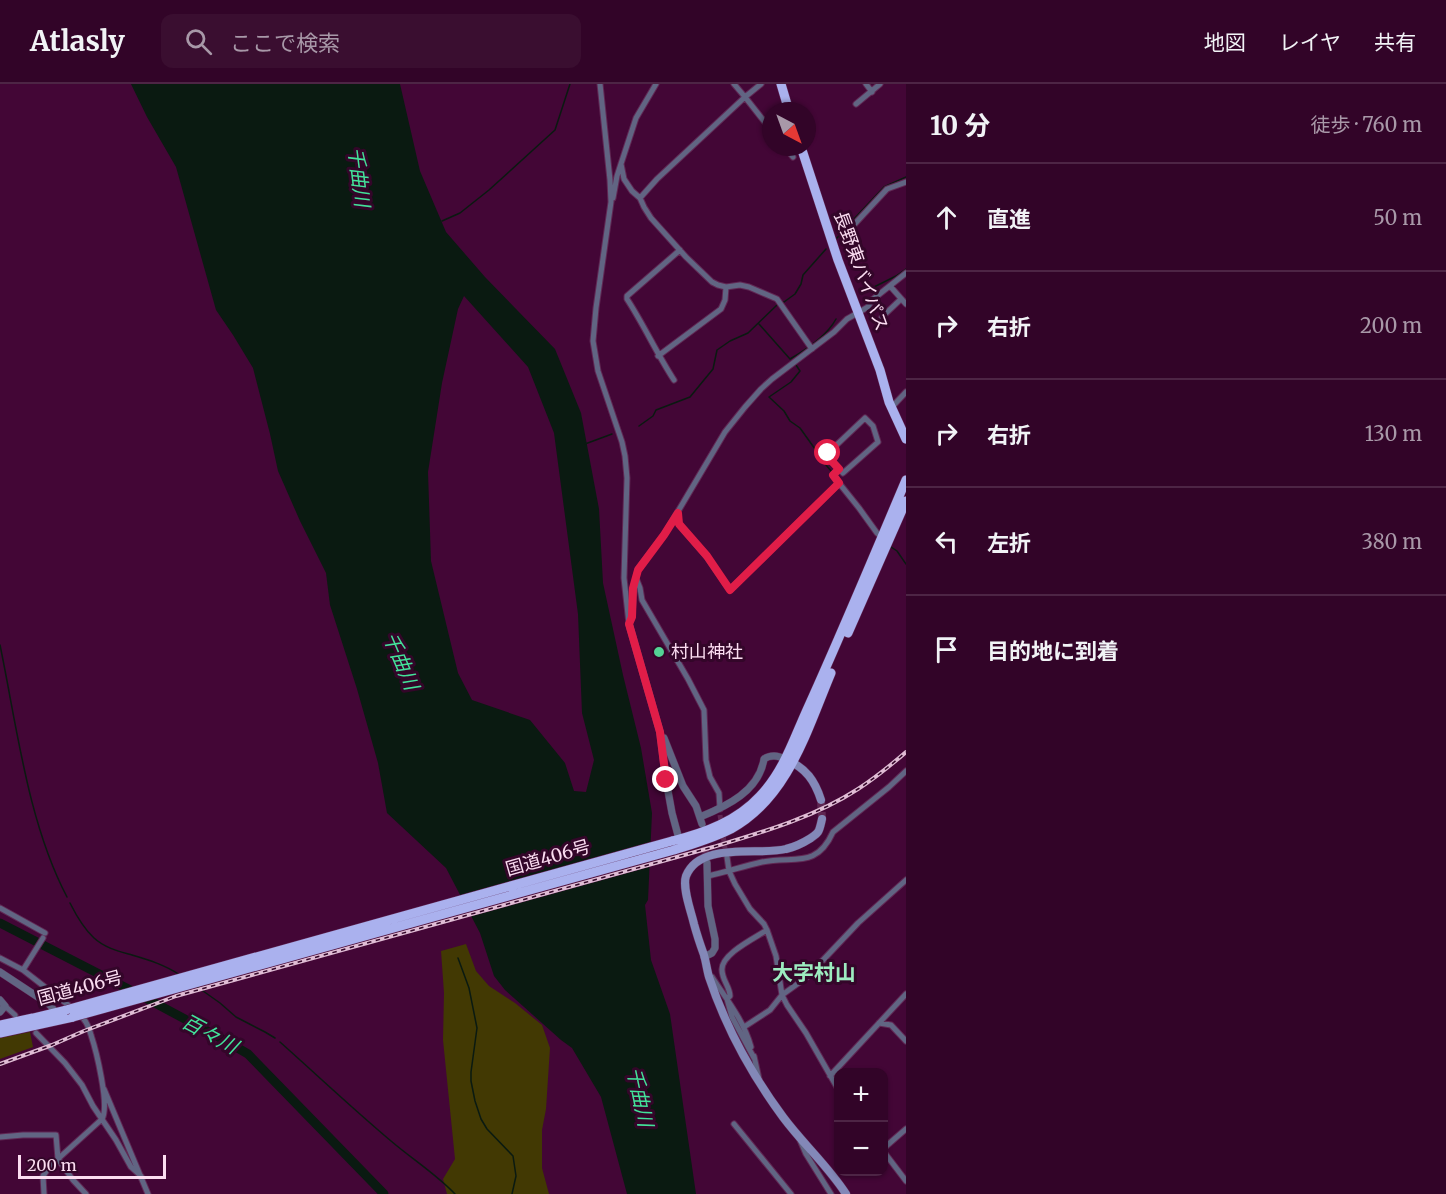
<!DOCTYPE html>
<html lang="ja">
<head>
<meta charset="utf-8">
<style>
  :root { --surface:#320428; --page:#3a0e30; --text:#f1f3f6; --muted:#a898a8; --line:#4d2545 }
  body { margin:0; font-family:Merriweather,"Noto Sans JP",serif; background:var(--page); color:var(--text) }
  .controls { position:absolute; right:18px; bottom:18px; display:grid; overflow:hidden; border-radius:12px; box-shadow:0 2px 4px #0004 }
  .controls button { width:54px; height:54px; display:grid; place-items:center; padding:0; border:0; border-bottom:2px solid var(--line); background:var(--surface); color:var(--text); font:30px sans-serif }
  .compass { position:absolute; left:762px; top:18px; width:54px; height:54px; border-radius:50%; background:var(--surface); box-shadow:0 2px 4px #0004; rotate:139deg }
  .scale { position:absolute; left:18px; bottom:15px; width:148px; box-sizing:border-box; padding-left:6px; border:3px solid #fbddf1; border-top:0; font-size:16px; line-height:21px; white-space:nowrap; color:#fbddf1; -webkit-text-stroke:4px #330629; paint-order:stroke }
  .stop { position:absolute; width:18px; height:18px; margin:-14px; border:4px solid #e11d48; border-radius:50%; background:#fff }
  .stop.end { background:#e11d48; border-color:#fff; box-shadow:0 2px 6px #0008 }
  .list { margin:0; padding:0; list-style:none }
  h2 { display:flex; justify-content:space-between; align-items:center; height:78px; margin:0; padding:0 24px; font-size:26px }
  h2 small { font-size:20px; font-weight:400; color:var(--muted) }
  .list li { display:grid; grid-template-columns:39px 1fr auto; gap:18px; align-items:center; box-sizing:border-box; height:108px; padding:0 24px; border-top:2px solid var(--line) }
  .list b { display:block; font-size:22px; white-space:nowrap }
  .list em { font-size:20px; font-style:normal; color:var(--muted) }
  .icon { flex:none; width:33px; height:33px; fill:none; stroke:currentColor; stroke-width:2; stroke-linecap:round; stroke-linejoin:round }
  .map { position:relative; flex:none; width:906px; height:1110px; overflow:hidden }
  header { display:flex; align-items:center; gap:36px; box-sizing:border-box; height:84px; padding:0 30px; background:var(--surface); border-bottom:2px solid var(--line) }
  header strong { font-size:28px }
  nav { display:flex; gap:33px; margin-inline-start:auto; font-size:21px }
  .search { width:420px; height:54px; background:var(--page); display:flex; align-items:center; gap:15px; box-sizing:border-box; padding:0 21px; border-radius:12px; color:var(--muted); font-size:22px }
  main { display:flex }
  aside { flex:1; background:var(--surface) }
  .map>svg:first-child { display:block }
  .green { fill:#423903 }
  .water { fill:#0a1a11; fill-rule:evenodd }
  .pier { fill:#430636 }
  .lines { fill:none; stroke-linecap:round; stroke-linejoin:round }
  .stream { stroke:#0a1a11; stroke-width:1.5 }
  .river { stroke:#0a1a11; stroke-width:9 }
  .minor-tunnel { stroke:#5f2652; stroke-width:5; stroke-dasharray:5 2.5; stroke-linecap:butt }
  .tertiary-tunnel { stroke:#5f2652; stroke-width:7; stroke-dasharray:7 3.5; stroke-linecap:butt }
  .secondary-tunnel { stroke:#5f2652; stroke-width:8; stroke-dasharray:8 4; stroke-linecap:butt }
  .minor-casing { stroke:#602854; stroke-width:7 }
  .tertiary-casing { stroke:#602854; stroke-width:8 }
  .secondary-casing { stroke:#602854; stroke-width:9 }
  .trunk-casing { stroke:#602854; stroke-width:10 }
  .minor { stroke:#616583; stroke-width:5 }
  .tertiary { stroke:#616583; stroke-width:7 }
  .secondary { stroke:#8388b8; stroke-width:8 }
  .trunk { stroke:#aab1ee; stroke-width:9 }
  .rail-casing { stroke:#dfbcd4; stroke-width:4 }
  .rail { stroke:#330629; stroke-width:1.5; stroke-dasharray:4.5; stroke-linecap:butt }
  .trunk-bridge-casing { stroke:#602854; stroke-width:10; stroke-linecap:butt }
  .trunk-bridge { stroke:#aab1ee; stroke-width:9 }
  .route { stroke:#e11d48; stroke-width:8 }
  .poi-dot { fill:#54d395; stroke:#330629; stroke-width:2 }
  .labels { text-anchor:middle; stroke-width:6; stroke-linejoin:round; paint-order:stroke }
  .street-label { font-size:18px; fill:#fbddf1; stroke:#330629 }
  .poi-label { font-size:18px; fill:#fbddf1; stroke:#330629; text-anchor:start }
  .water-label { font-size:20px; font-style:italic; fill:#43e29a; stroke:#330629 }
  .quarter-label { font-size:21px; font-weight:bold; fill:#9decc0; stroke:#330629 }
</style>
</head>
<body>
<header>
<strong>Atlasly</strong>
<div class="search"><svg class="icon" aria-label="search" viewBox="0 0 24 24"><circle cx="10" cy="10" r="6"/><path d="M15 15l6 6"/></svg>ここで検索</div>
<nav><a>地図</a><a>レイヤ</a><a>共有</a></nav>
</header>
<main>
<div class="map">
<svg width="906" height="1110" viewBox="0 0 906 1110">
  <rect width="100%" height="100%" fill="#430636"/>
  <path class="green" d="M466 860 476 887 489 902 515 919 542 941 550 964 546 1025 542 1046V1084L549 1110H447L443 1095 455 1075 443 956 444 909 441 867Z
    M30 948 33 963 0 975V954Z"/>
  <path class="water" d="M131 0H400L420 87 446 148 485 193 555 265 581 329 599 425 603 499 623 591 641 664 652 729 648 816 645 821 651 876 670 930 696 1110H627L601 1013 572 964 561 956 505 906 494 892 480 849 446 784 387 729 378 679 357 605 330 521 326 489 300 437 278 387 270 350 253 284 233 251 216 226 176 83 147 33ZM464 212 528 283 554 349 578 530 582 629 594 676 586 708 574 707 565 679 530 636 472 616 458 589 431 477 428 388 442 299 458 225Z"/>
  <path class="pier" d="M654 757 653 782 469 833 457 812Z"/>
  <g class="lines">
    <path class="stream" d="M442 137 460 129 489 106 555 46 570 0
      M852 137 884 103 906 93
      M837 154 849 141
      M868 206 896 192 906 185
      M759 240 790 275C807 265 827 252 836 235
      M796 281 800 287 791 298 769 313 784 327 790 337 800 344 815 365 820 368 826 381 832 388
      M639 342 653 332 656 326 690 313 713 285 717 266 730 257 748 249 777 221 784 218 795 210 801 200 803 191 826 165
      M585 360 612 350
      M891 463 897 467 906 480
      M0 561C17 643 28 739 67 813
      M70 819C76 831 83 844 94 854 105 864 118 867 132 871 149 876 165 881 180 891
      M458 874 469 904 477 944 471 988V997L475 1017 481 1035 487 1045 513 1072 516 1092 512 1110
      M196 902 220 919 236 933 265 948 275 954
      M280 958C317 991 353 1025 391 1057 412 1075 436 1090 455 1110"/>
    <path class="river" d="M0 839 140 911 224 956 248 970 384 1110"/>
    <path class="minor-tunnel" d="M720 731 726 771"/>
    <path class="tertiary-tunnel" d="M703 752 707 777"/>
    <path class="secondary-tunnel" d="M821 716 822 735"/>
    <g class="minor-casing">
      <path id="minor" d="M600 0 610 96 611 118 596 224 593 257 598 287 622 358 625 372 627 394 624 494 629 540
        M761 0 745 13 771 46
        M866 0 872 8
        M856 20 880 0
        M785 63 793 73
        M621 80 624 95 632 107 640 114 644 123 651 134 686 173 712 198 718 201 726 203 740 201 749 203 777 215 812 265
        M613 114 617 92 636 34 656 0
        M640 114 657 95 745 13 734 0
        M843 132 854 141
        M850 145 887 105 906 98
        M890 202 906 220
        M882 233 901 215
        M658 272 721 225 725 216 726 203
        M674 296C657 270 644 241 627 215V212L680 166
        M891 324 906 308
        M839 385 843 389 878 358 873 342 865 334 828 369 829 374 839 385 833 391 839 399
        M678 429 679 440 707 473 730 506 839 399 859 424 877 449 882 453
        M636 494 638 485 664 451 725 348 745 323 761 305 772 295 834 248 847 235 868 223 872 216 906 189
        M630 538C635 526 631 509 636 494L640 504 642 516 688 595 704 626 706 676 710 693 719 709 720 725
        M727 773 729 787 735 800 750 825 764 840 767 846 776 872 782 911 787 921 806 949 838 1005
        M708 792C726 788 744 782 762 778 793 771 816 786 833 748L889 703 906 687
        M0 824 45 849
        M0 874 23 886 72 924
        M23 886 43 854
        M710 892 712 893C727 916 744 937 751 963
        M5 922 15 931
        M879 939 891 941 906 957
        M744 943 770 926 782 911 807 893 858 839 906 796
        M36 949 65 979 82 1001 93 1022 116 1056 131 1083 141 1092
        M754 972 759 995
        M754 974 732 933 727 915 730 912C730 903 722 896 722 886 721 870 755 854 767 846
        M830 992 906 910
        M104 1005 148 1110
        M734 1040 791 1110
        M0 1053 23 1051H56L58 1075 73 1096 86 1110
        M800 1056 806 1070 831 1110
        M884 1064 906 1045
        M884 1068 906 1097
        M44 1110 43 1092 49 1083 102 1035C110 1022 96 966 91 951 89 943 85 935 79 930"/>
    </g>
    <g class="tertiary-casing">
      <path id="tertiary" d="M629 540 660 648 666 696 672 729 679 755
        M664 654 683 702 696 722 702 740
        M700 733C727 722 759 707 764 675 771 670 778 672 786 675
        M704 873 712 869 715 864V855L708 822 707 779
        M0 888 50 921 56 929
        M0 916 5 922 0 928"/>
    </g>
    <g class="secondary-casing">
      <path id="secondary" d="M787 676C806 684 815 697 821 716
        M822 735C821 739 820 745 818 748 816 751 813 752 811 754 803 759 795 763 786 765 759 772 700 757 686 792 682 804 691 827 694 840 697 851 700 860 704 871 706 878 707 886 709 893 725 941 752 991 783 1033 803 1060 828 1082 846 1110"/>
    </g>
    <g class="trunk-casing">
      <path id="trunk" d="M781 0 789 27
        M801 63 838 176 880 286 889 318 906 355
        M848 549 906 417
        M672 757C705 749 737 737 760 712 783 688 793 657 806 628 841 551 873 474 906 396
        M674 766C694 760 713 754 731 745 788 714 807 646 831 589
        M0 941 33 934 66 926
        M0 949 73 933"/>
    </g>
    <use href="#minor" class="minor"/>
    <use href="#tertiary" class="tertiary"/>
    <use href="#secondary" class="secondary"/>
    <use href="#trunk" class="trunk"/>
    <g class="rail-casing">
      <path id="rail" d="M0 980 52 961 84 947 176 912 713 763C763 748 815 733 858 705 875 694 891 681 906 668"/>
    </g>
    <use href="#rail" class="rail"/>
    <g class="trunk-bridge-casing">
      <path id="trunk-bridge" d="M66 926 672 757
        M73 933 674 766"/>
    </g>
    <use href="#trunk-bridge" class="trunk-bridge"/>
  </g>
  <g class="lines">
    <path class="route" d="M666 696 660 648 629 540 632 533 633 504 638 486 664 451 678 429 679 440 707 472 730 506 839 399 833 391 839 385 829 374 828 369"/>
  </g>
  <circle class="poi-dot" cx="659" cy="568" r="6"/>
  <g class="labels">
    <g class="street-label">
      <text transform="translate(861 187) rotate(70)" y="6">長野東バイパス</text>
      <text transform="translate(548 774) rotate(-16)" y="6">国道406号</text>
      <text transform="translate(80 904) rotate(-15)" y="6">国道406号</text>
    </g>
    <g class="poi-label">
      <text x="671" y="574">村山神社</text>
    </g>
    <g class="water-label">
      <text transform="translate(359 93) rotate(83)" y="7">千曲川</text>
      <text transform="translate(401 577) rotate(67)" y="7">千曲川</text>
      <text transform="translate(210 950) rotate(28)" y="7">百々川</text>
      <text transform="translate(640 1013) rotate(78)" y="7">千曲川</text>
    </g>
    <g class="quarter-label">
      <text x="814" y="896">大字村山</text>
    </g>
  </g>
</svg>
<div class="controls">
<button>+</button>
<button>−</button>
</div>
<svg class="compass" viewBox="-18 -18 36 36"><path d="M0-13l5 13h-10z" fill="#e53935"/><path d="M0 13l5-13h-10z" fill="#a898a8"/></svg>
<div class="scale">200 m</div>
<div class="stop" style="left:828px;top:369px"></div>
<div class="stop end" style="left:666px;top:696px"></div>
</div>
<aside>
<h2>10 分<small>徒歩 · 760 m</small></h2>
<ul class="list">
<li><svg class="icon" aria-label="ahead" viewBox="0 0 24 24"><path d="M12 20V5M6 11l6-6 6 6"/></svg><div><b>直進</b></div><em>50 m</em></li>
<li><svg class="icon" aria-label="right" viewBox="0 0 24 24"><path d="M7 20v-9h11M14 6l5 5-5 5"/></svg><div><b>右折</b></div><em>200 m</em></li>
<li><svg class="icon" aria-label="right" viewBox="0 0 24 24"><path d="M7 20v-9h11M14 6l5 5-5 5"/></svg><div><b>右折</b></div><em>130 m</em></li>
<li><svg class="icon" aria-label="left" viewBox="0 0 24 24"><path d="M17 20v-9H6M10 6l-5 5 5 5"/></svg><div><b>左折</b></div><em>380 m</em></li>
<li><svg class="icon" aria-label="arrive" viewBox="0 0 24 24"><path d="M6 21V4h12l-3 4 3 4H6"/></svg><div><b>目的地に到着</b></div></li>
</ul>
</aside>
</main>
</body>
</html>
